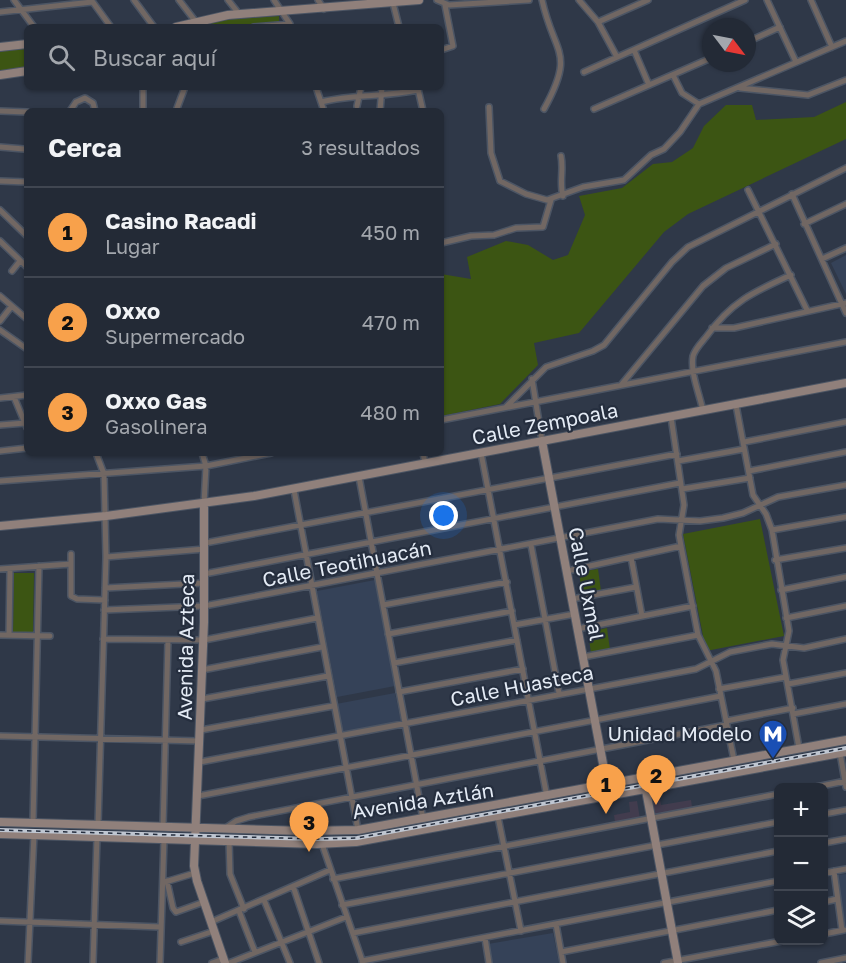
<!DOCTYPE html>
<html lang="es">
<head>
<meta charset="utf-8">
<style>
  :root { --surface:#232a36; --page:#2b323e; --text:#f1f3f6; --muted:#a3a7ad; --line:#404651; --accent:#f8a14b }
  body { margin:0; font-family:"Golos Text",sans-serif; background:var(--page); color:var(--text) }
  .controls { position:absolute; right:18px; bottom:18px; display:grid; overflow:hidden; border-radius:9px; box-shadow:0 2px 4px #0004 }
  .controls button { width:54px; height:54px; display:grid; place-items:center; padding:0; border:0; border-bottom:2px solid var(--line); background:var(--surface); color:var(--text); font:30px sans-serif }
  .compass { position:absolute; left:702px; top:18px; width:54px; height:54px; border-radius:50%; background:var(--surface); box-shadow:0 2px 4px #0004; rotate:122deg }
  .you { position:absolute; left:444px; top:516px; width:21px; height:21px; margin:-15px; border:4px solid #fff; border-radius:50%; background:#1a73e8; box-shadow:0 0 0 9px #1a73e833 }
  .badge { display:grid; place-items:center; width:39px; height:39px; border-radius:50%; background:var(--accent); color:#111; font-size:20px; font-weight:700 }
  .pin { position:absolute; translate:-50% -50px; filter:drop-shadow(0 2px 3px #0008) }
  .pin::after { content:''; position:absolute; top:32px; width:21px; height:18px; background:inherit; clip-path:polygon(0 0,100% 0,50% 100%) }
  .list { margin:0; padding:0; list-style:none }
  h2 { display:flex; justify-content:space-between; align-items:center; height:78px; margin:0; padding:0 24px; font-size:26px }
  h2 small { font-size:20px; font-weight:400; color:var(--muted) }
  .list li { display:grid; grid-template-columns:39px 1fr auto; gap:18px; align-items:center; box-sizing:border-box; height:90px; padding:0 24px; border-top:2px solid var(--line) }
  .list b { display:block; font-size:22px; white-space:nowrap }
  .list p { margin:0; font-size:20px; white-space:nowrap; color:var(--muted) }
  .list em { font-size:20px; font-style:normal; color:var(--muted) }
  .icon { flex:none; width:33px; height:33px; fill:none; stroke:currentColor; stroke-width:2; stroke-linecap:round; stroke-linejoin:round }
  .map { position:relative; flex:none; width:846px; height:963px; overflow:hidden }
  .search { position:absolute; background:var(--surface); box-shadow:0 2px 4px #0004; left:24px; top:24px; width:420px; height:66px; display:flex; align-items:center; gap:15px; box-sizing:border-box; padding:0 21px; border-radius:9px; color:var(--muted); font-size:22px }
  .panel { position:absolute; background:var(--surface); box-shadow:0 2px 4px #0004; left:24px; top:108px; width:420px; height:348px; border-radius:9px }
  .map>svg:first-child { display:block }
  .commercial { fill:#423c4e }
  .built { fill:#354258 }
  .green { fill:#3c5513 }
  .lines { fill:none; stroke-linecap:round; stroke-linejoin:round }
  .street-casing { stroke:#4c5564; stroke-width:8 }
  .secondary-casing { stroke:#4c5564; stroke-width:10 }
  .street { stroke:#716763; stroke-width:5 }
  .secondary { stroke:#90807b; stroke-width:8 }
  .rail-casing { stroke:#bfc6d1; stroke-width:4 }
  .rail { stroke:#252e3e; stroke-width:1.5; stroke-dasharray:4.5; stroke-linecap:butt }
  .labels { text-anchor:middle; stroke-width:4.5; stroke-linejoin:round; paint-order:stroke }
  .street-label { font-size:20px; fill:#e4ebf5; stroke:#252e3e }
  .poi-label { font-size:20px; fill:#e4ebf5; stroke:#252e3e; text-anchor:end }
</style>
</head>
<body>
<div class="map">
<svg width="846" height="963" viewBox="0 0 846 963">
  <rect width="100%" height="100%" fill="#2f3848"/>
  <path class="commercial" d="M660 799 661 805 691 800 692 807 655 815 652 801Z
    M637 801 640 819 615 822 614 815 630 812 629 802Z"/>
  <path class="built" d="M846 255V294L831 263Z
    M375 580 395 686 337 697 317 591Z
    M395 693 401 722 342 733 336 704Z
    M846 874V928L843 929 836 875Z
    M553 933 559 963H492L488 944Z"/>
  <path class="green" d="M279 16V23L241 27H192L222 20Z
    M27 49V70L0 72V51Z
    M846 102V139L688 214 664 232 579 333 534 343 538 365 500 404 441 416V274L471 279 467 257 506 241 528 245 553 260 568 255 585 215 579 196 622 188 653 164 672 162 693 148 704 126 726 105H752L756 120 814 117Z
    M760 519 784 636 706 651 683 534Z
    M598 569 601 591 582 594 579 572Z
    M14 573H34L33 632 13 633Z
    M607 628 610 650 591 653 588 632Z"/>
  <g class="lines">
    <g class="street-casing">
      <path id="street" d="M14 0 34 27
        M134 0 154 27
        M179 0 196 22
        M228 0 240 15
        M318 0 324 9
        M437 0 449 5 529 0
        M542 0C554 55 576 51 544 109
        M579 0 598 22 617 57
        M767 0 796 62
        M811 0 832 47
        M92 1 111 27
        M393 3 399 27
        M0 12 92 2
        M598 22 648 0
        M254 27 290 24 274 0
        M747 42 780 27
        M441 50 453 46 445 5
        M634 50 649 85
        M584 72 745 0
        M673 75 682 93 699 104
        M316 87 324 111
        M740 88 808 95 846 80
        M418 89 423 111
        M321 102C353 94 385 97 418 90
        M357 106 361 87
        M489 107 491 153 500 181 526 194 547 200 583 187 624 180 651 155 664 149 680 132 699 104 846 41
        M594 109 711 58
        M0 111 27 112
        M70 111 76 102 85 98 93 103 95 111
        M143 111V87
        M176 111 185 87
        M380 111 382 87
        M0 147 24 149
        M561 156C564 170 559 182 563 196
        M0 181 27 182
        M748 190 807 310
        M792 194 846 313
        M0 210 27 236
        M804 224 846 204
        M0 241 27 267
        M441 243 471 236 494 235 516 228 543 227 551 200
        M822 259 846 248
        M12 271 20 261
        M0 296 27 319
        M0 321 11 307
        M712 328H734L846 303
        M0 330 27 349
        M532 379 542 441
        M621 385 703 286 726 268 776 244
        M14 397 27 428
        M0 398 27 395
        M736 405 753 495 766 514 772 530 789 631 783 660 799 748
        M506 407 546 367 593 351 604 345 672 262 688 247 846 168
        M703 411C700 395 690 373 693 356 695 349 701 343 706 337 731 302 753 292 791 275
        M671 417 684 505 679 535 681 546 698 635 716 671 734 760
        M441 420 846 342
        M0 425 25 423
        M744 442 846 422
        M0 451 27 448
        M96 453 104 474 106 557 98 825
        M202 453 206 466 204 504
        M423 453 425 463
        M481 453 547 797
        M678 461 744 449
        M749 471 846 452
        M359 477 423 819
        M0 481 206 466 271 453
        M682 489 750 478
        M294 490 358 830
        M772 530 846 517
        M205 543 677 454
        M531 545 559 693
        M71 554V596L77 599 105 600
        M106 557 205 549
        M631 557 642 616
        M775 560 846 548
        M0 569 71 564
        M567 571 681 546
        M204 574 680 483
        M105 588 204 583
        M781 590 846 577
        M572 599 636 587
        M383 605 507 582
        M104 610 204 606 658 519 700 521 723 518 743 513 778 497 846 485
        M786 618 846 606
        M514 625 575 614
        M577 629 693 606
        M388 634 512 611
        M0 635 50 636
        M9 635 10 569
        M103 639 204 640 317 618
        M583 657 698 635
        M394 663 517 640
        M202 670 322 647
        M788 684 846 673
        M719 689 786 677
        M399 692 523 669
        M202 699 328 676
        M793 714 846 704
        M726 721 793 708
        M201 730 333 706
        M0 736 200 741
        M840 753 846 787
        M200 762 696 669 730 652 772 644 804 648 846 639
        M811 788 846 781
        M198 796 721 696
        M824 814 846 810
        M498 817 521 931
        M33 823 39 566
        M163 827 168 640
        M224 829 236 821 249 817 726 725
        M229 840 230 874 244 909
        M824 843 846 839
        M322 844 363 963
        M834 871 842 930
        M824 873 846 869
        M333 879 778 794
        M167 881 173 908 176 912 204 902
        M165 882 195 873
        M293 886 319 963
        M264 900 290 963
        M824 902 837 899
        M342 905 778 822
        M239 911 255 952
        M0 921 161 927
        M211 922 330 870
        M556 924 563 963
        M353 933 778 851
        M824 934 844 930
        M485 938 489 963
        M181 942 214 931
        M561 952 778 910
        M362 961 778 881
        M28 963 34 834
        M93 963 97 837
        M160 963 164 839
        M212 963 223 959
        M229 963 346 917
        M664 963 787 940
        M821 963 846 958"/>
    </g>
    <g class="secondary-casing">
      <path id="secondary" d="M176 27 228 15 419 0
        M0 47 27 44
        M0 75 27 71
        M542 441 608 790
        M204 504V622L194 866 197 881 225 963
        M0 526 106 516 254 496 846 383
        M645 785 678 963
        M0 822 305 831 358 830 846 740
        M0 834 317 844 356 842 846 752"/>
    </g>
    <use href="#street" class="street"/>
    <use href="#secondary" class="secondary"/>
    <g class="rail-casing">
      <path id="rail" d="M0 830 315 839 357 838 846 748"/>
    </g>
    <use href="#rail" class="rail"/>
  </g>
  <defs>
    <g id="metro-pin" transform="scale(1.5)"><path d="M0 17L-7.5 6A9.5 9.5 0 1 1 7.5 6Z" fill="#1a4fb4" stroke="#252e3e"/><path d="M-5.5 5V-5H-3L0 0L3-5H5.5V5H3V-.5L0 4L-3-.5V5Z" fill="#fff"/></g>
  </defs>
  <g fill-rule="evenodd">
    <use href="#metro-pin" x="773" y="734"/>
  </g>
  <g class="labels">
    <g class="street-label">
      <text transform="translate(545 424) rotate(-11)" y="7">Calle Zempoala</text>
      <text transform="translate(347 564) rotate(-11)" y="7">Calle Teotihuacán</text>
      <text transform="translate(586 584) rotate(79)" y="7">Calle Uxmal</text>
      <text transform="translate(186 647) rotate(-89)" y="7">Avenida Azteca</text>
      <text transform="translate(522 686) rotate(-11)" y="7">Calle Huasteca</text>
      <text transform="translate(423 801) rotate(-9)" y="7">Avenida Aztlán</text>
    </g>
    <g class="poi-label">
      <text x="752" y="741">Unidad Modelo</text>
    </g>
  </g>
</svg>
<div class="controls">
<button>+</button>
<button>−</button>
<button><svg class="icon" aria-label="layers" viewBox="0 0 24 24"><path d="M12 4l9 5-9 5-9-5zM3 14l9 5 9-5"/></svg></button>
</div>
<svg class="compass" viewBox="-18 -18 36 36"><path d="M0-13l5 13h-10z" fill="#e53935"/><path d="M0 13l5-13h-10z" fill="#a3a7ad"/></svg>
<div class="you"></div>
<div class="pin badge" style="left:606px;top:814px">1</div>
<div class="pin badge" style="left:656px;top:805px">2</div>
<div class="pin badge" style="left:309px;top:852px">3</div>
<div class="search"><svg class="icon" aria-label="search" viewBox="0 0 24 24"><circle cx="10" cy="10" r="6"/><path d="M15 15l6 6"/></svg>Buscar aquí</div>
<section class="panel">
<h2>Cerca<small>3 resultados</small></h2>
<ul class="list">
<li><span class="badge">1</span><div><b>Casino Racadi</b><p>Lugar</p></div><em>450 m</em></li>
<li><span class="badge">2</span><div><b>Oxxo</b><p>Supermercado</p></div><em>470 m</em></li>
<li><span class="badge">3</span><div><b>Oxxo Gas</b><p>Gasolinera</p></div><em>480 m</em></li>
</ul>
</section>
</div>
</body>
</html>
